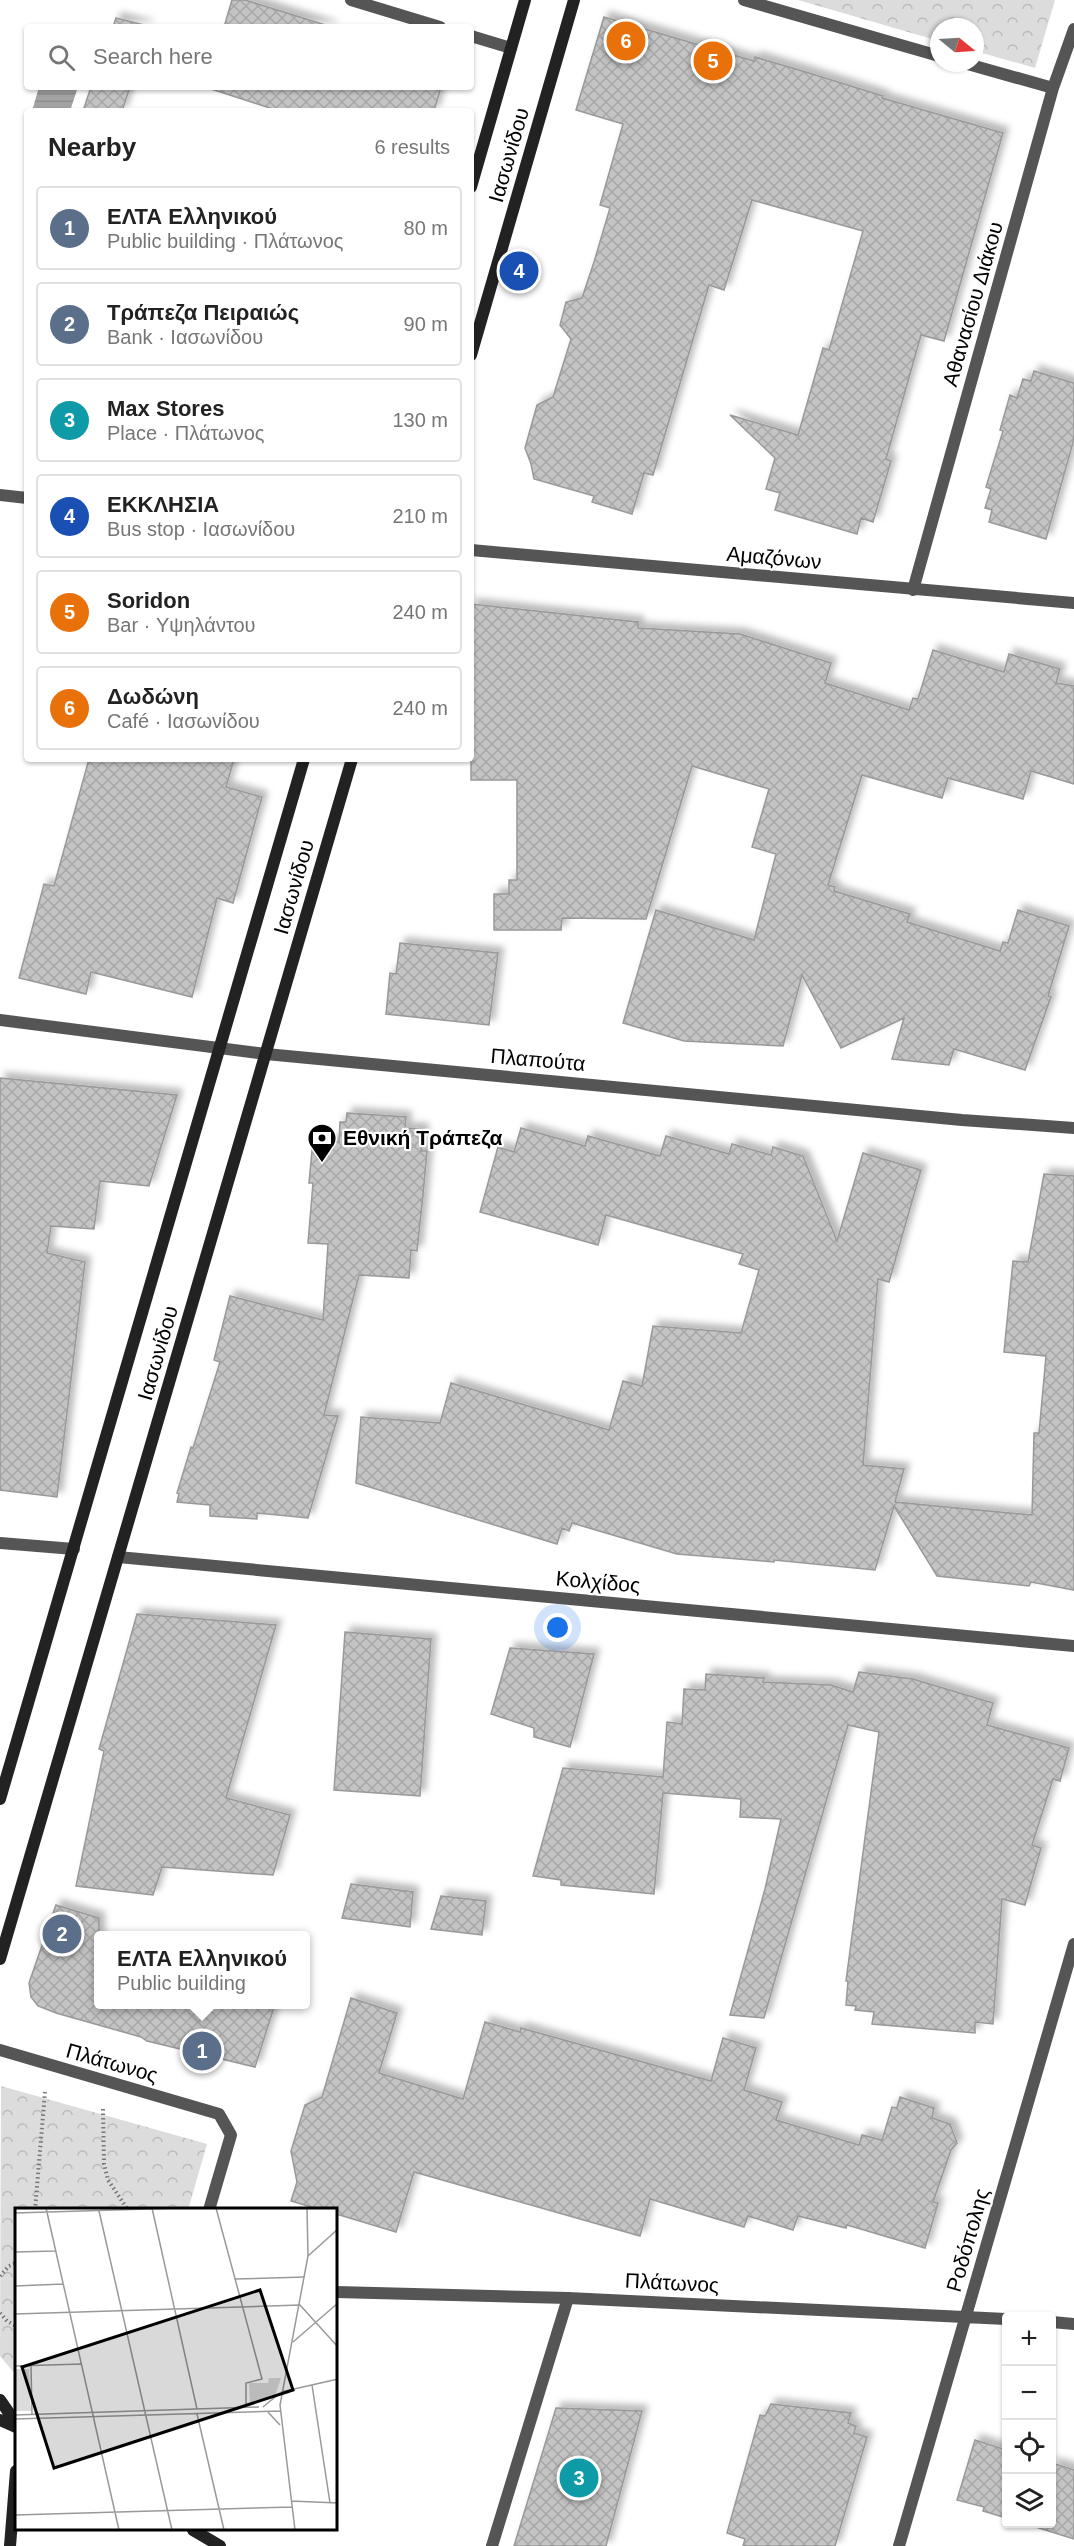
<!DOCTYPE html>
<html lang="en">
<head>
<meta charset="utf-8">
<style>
  :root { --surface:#fff; --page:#f6f6f6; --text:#222; --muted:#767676; --line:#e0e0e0; --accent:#000 }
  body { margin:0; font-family:Helvetica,sans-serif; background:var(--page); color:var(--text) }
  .controls { position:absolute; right:18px; bottom:18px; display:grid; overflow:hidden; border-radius:6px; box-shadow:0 2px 4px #0004 }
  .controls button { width:54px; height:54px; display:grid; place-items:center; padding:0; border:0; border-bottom:2px solid var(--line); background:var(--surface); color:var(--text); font:30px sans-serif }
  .compass { position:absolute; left:930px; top:18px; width:54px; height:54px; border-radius:50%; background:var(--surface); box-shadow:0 2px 4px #0004; rotate:108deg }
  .you { position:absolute; left:558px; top:1628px; width:21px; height:21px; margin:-15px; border:4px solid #fff; border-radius:50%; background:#1a73e8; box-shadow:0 0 0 9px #1a73e833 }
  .badge { display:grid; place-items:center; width:39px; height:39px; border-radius:50%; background:var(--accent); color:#fff; font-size:20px; font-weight:700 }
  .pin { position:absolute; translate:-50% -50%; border:3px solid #fff; box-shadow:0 2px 6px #0006 }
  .popup { position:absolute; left:94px; top:1931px; width:216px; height:78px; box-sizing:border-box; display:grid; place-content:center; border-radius:6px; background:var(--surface); filter:drop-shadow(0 2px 4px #0005); font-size:20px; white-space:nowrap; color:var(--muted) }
  .popup b { font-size:22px; color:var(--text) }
  .popup::after { content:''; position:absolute; left:50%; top:100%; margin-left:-12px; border:12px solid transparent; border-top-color:var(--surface) }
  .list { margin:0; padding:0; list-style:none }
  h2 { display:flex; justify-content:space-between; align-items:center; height:78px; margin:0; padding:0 24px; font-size:26px }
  h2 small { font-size:20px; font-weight:400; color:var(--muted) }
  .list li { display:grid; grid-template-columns:39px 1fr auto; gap:18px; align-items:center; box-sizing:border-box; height:84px; margin:0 12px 12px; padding:0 12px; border:2px solid var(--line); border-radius:6px }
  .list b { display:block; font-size:22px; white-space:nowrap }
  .list p { margin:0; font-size:20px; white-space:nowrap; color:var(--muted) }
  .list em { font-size:20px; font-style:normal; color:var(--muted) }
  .icon { flex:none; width:33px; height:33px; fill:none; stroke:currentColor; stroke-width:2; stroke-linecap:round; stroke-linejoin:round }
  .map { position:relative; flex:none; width:1074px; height:2546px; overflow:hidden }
  .search { position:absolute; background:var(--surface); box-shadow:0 2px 4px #0004; left:24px; top:24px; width:450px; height:66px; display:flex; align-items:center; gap:15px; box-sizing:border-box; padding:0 21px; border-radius:6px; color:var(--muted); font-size:22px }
  .panel { position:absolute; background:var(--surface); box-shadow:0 2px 4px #0004; left:24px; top:108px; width:450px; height:654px; border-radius:6px }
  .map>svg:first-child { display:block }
  .forest { fill:url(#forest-crowns) }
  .water { fill:url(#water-rules) }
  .building { fill:url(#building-cross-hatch); stroke:#999; stroke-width:1.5; filter:url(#shadow) }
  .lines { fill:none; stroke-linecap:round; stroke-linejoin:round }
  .path { stroke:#777; stroke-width:4; stroke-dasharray:1.5 3; stroke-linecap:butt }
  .lane { stroke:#555; stroke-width:12 }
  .street { stroke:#555; stroke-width:12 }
  .secondary { stroke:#222; stroke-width:12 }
  .labels { text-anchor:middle; stroke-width:4.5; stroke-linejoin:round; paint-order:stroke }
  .street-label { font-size:21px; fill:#000; stroke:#fff }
  .poi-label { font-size:21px; font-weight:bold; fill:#000; stroke:#fff; text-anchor:start }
  .inset-road { fill:none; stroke:#999; stroke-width:1.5 }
  .view { fill:#000; fill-opacity:0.15; stroke:#000; stroke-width:3 }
  .inset-edge { fill:none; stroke:#000; stroke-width:3 }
</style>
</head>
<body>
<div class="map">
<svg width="1074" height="2546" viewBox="0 0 1074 2546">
  <defs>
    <pattern id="forest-crowns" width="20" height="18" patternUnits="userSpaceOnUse" patternTransform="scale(1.5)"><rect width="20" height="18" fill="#dcdcdc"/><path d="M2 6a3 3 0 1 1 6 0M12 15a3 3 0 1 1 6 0" fill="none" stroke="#bbb"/></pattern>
    <pattern id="water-rules" width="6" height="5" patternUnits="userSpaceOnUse" patternTransform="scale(1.5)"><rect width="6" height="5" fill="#a3a3a3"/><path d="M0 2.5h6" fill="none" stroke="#8b8b8b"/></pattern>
    <pattern id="building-cross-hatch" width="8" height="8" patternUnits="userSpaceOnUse" patternTransform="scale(1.5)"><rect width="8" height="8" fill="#c4c4c4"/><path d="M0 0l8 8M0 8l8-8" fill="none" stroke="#a7a7a7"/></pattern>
    <filter id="shadow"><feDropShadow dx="5.5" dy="-5.5" stdDeviation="3" flood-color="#0004"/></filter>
  </defs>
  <rect width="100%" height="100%" fill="#fff"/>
  <path class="forest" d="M798 0H1055L1035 68 975 51V27H939V41Z
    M1 2086 207 2144 188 2210H16V2375L0 2356Z"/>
  <path class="water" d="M39 87H78L70 111H32Z"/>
  <path class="building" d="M232 0H245L332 27H224Z
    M604 17 754 61 755 57 809 73 883 96 882 98 1003 133 944 341 921 335 886 459 891 461 873 522 861 518 857 534 775 510 780 493 766 489 775 458 730 415 798 435 823 348 829 350 863 231 752 200 724 290 709 285 653 475 644 473 632 514 592 502 594 496 534 479 531 464 525 448 537 405 553 397 571 339 560 325 566 302 582 298 594 262 610 208 600 205 623 124 576 110Z
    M116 18 148 26 113 27Z
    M91 87H130L122 111H83Z
    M205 87H441L434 111H279Z
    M1034 371 1074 383V439L1046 539 989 522 992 510 985 508 991 489 986 487 1003 431 1000 430 1010 395 1017 398 1023 379 1031 381Z
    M471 604 638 622V628L740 634 831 663 825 683 909 710 913 698 918 699 933 650 1004 672 1009 654 1060 669 1056 683 1074 686V784L1031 771 1023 799 948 778 942 798 862 775 828 885 835 887 834 891 910 914 907 922 1000 951 1003 942 1008 943 1018 910 1069 926 1048 996 1051 997 1025 1070 954 1049 949 1065 892 1059 904 1018 841 1048 802 975 783 1046 684 1041 623 1023 656 910 754 940 776 854 752 847 769 789 692 766 646 919 562 918 561 930H494V894H509V880H517V780H471Z
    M89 759H234L226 787 262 797 233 903 217 898 192 997 91 972 86 994 19 978 44 884 54 886Z
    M400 943 498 953 489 1025 386 1014 390 973 396 974Z
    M0 1078 177 1095 149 1186 100 1181 94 1229 51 1226 47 1253 85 1262 57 1497 0 1490Z
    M347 1113 406 1117 405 1128 423 1129 421 1151H427L423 1195 417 1251 411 1250 409 1278 359 1275 324 1415 338 1416 308 1518 257 1513V1519L210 1516V1505L177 1502 179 1494 177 1493 191 1447 193 1448 220 1362 214 1360 230 1296 323 1320 328 1244 308 1243 313 1183H309L313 1140 339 1142 340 1122H346Z
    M521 1128 585 1146 588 1136 660 1156 666 1136 729 1154 732 1144 771 1155 773 1147 803 1156 837 1241 863 1153 921 1170 889 1282 878 1279 863 1465 904 1469 895 1502 1032 1515 1034 1433H1039L1046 1356 1004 1352 1013 1261 1028 1262 1044 1174 1074 1176V1590L1031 1582 1029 1586 937 1576 894 1506 875 1570 774 1560V1562L677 1554 572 1523 569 1531 562 1528 557 1544 356 1483 361 1417 440 1423 451 1383 609 1430 623 1381 642 1386 653 1326 741 1333 759 1270 739 1264 743 1254 606 1215 598 1245 480 1212 498 1147 514 1152Z
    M137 1614 276 1625 226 1798 290 1815 273 1875 162 1867 153 1895 76 1886 104 1751 99 1749Z
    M345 1632 431 1639 420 1796 334 1790Z
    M510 1648 594 1654 570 1747 534 1737V1728L491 1714Z
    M859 1672 913 1679 993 1703 987 1725 1069 1748 1060 1781 1053 1779 1032 1845 1041 1848 1025 1905 1002 1899 993 2024 975 2022V2033L872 2024 874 2012 855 2010 856 2006 846 2005 848 1981H846L879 1732 848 1725 764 2018 730 2015 765 1889 781 1819 740 1817 741 1799 663 1793 654 1894 561 1885V1880L533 1876 563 1768 663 1777 667 1722 682 1724 684 1689 705 1690 706 1674 764 1678 763 1682 831 1685 853 1692Z
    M351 1884 413 1892 410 1927 342 1918Z
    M441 1896 486 1901 482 1935 431 1929Z
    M56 1905 99 1918V2004H275L255 2067 147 2041 141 2037 56 2013 38 2006 31 1997 29 1983Z
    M351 1998 397 2013 379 2073 463 2099 485 2022 520 2032 521 2028 711 2081 723 2038 756 2048 744 2090 782 2102 776 2120 859 2145 862 2135 882 2140 892 2107 897 2108 900 2097 934 2108 932 2118 950 2124 957 2143 951 2150 933 2202 938 2203 925 2248 847 2225 846 2228 798 2216 793 2230 748 2216 744 2227 650 2199 640 2236 414 2172 396 2232 336 2214V2210H321L291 2201 297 2182 291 2151 305 2105 322 2097Z
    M771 2404 851 2413 848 2423 856 2426 854 2433 867 2437 835 2546H743L745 2539 727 2533 760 2415 765 2416Z
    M556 2408 642 2411 606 2546H514Z
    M975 2440 1006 2450V2518L983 2511 984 2507 957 2500Z
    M1052 2463 1074 2470V2539L1023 2523H1052Z"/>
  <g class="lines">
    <path class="path" d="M103 2109 104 2164 108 2180 128 2210
      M35 2210 45 2092
      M0 2276 9 2266 16 2263
      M0 2313 7 2321 16 2326"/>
    <path class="lane" d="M492 2546 568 2298"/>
    <path class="street" d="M351 0 440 27
      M744 0 939 56
      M471 36 511 48
      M964 63 1053 88
      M0 495 27 498
      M471 550 1074 603
      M913 590 1053 88 1074 29
      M0 1020 266 1054 962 1120 1074 1128
      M0 1543 74 1549
      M118 1557 1074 1646
      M0 2050 219 2114 231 2135 209 2210
      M336 2292 568 2298 1006 2319
      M1052 2322 1074 2324
      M899 2546 1074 1944"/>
    <path class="secondary" d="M471 187 525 0
      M471 355 574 0
      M0 1799 304 759
      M0 1959 352 759
      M0 2400 16 2423
      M0 2420 16 2427
      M193 2530 220 2546
      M10 2546 16 2471"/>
  </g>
  <defs>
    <g id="bank-pin" transform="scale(1.5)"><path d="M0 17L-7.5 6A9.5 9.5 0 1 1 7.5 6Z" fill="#000" stroke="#fff"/><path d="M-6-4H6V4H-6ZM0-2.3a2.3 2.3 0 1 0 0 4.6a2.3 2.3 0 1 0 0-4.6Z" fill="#fff"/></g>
  </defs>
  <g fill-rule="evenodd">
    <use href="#bank-pin" x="322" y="1138"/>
  </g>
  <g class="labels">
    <g class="street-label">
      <text transform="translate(509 155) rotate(-74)" y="7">Ιασωνίδου</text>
      <text transform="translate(973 304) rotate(-74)" y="7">Αθανασίου Διάκου</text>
      <text transform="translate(774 558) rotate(5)" y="7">Αμαζόνων</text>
      <text transform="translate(294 887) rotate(-74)" y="7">Ιασωνίδου</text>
      <text transform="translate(538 1060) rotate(5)" y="7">Πλαπούτα</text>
      <text transform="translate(158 1353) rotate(-74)" y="7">Ιασωνίδου</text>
      <text transform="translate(598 1582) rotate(5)" y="7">Κολχίδος</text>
      <text transform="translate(112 2063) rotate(16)" y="7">Πλάτωνος</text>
      <text transform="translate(968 2240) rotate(-74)" y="7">Ροδόπολης</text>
      <text transform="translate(672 2283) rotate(3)" y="7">Πλάτωνος</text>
    </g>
    <g class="poi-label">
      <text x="343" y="1145">Εθνική Τράπεζα</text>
    </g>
  </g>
  <g transform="translate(15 2208)">
    <rect width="322" height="322" fill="#fff"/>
    <path d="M0 161H14L16 203H0ZM254 170H266L260 188 235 196 234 175H253Z" fill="#dcdcdc"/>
    <path class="inset-road" d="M31 0 104 322M137 0 182 201M201 0 247 171 231 175V200M84 3 157 322M0 5 165 0M0 44 40 43M293 48 323 21M220 71 290 69M0 78 48 76M0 106 285 97 323 139M278 134 323 95M0 158 67 156M16 158 17 206M297 177 315 295M266 184 323 171M248 199 265 185M252 203 265 217M182 206 209 322M0 207 244 199M0 211 266 203M276 293 323 295M0 307 277 299M280 322 265 197 293 48 292 0"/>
    <path class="view" d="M245 82 278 182 39 260 7 159Z"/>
    <rect width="322" height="322" class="inset-edge"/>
  </g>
</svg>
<div class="controls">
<button>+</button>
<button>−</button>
<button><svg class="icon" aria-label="locate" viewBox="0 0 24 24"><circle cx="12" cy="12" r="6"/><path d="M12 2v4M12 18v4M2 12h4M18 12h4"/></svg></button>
<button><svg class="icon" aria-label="layers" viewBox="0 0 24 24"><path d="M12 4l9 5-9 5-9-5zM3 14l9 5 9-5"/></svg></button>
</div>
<svg class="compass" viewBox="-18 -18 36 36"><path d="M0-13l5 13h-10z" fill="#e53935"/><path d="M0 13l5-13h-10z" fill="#767676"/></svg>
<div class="you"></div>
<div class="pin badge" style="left:202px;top:2051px;background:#5c6f8a">1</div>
<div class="popup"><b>ΕΛΤΑ Ελληνικού</b>Public building</div>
<div class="pin badge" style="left:62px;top:1934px;background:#5c6f8a">2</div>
<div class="pin badge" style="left:579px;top:2478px;background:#0f9aa8">3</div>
<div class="pin badge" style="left:519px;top:271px;background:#1a4fb4">4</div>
<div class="pin badge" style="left:713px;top:61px;background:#e8710a">5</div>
<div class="pin badge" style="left:626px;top:41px;background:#e8710a">6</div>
<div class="search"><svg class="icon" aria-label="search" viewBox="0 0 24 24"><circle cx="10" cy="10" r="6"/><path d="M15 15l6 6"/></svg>Search here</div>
<section class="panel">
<h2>Nearby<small>6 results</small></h2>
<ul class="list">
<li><span class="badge" style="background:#5c6f8a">1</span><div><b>ΕΛΤΑ Ελληνικού</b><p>Public building · Πλάτωνος</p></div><em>80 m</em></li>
<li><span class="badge" style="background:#5c6f8a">2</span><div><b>Τράπεζα Πειραιώς</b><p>Bank · Ιασωνίδου</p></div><em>90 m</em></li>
<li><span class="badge" style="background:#0f9aa8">3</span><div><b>Max Stores</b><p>Place · Πλάτωνος</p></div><em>130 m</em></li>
<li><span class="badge" style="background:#1a4fb4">4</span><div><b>ΕΚΚΛΗΣΙΑ</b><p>Bus stop · Ιασωνίδου</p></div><em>210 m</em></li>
<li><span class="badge" style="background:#e8710a">5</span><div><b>Soridon</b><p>Bar · Υψηλάντου</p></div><em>240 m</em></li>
<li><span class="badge" style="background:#e8710a">6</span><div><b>Δωδώνη</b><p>Café · Ιασωνίδου</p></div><em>240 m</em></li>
</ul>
</section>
</div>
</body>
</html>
